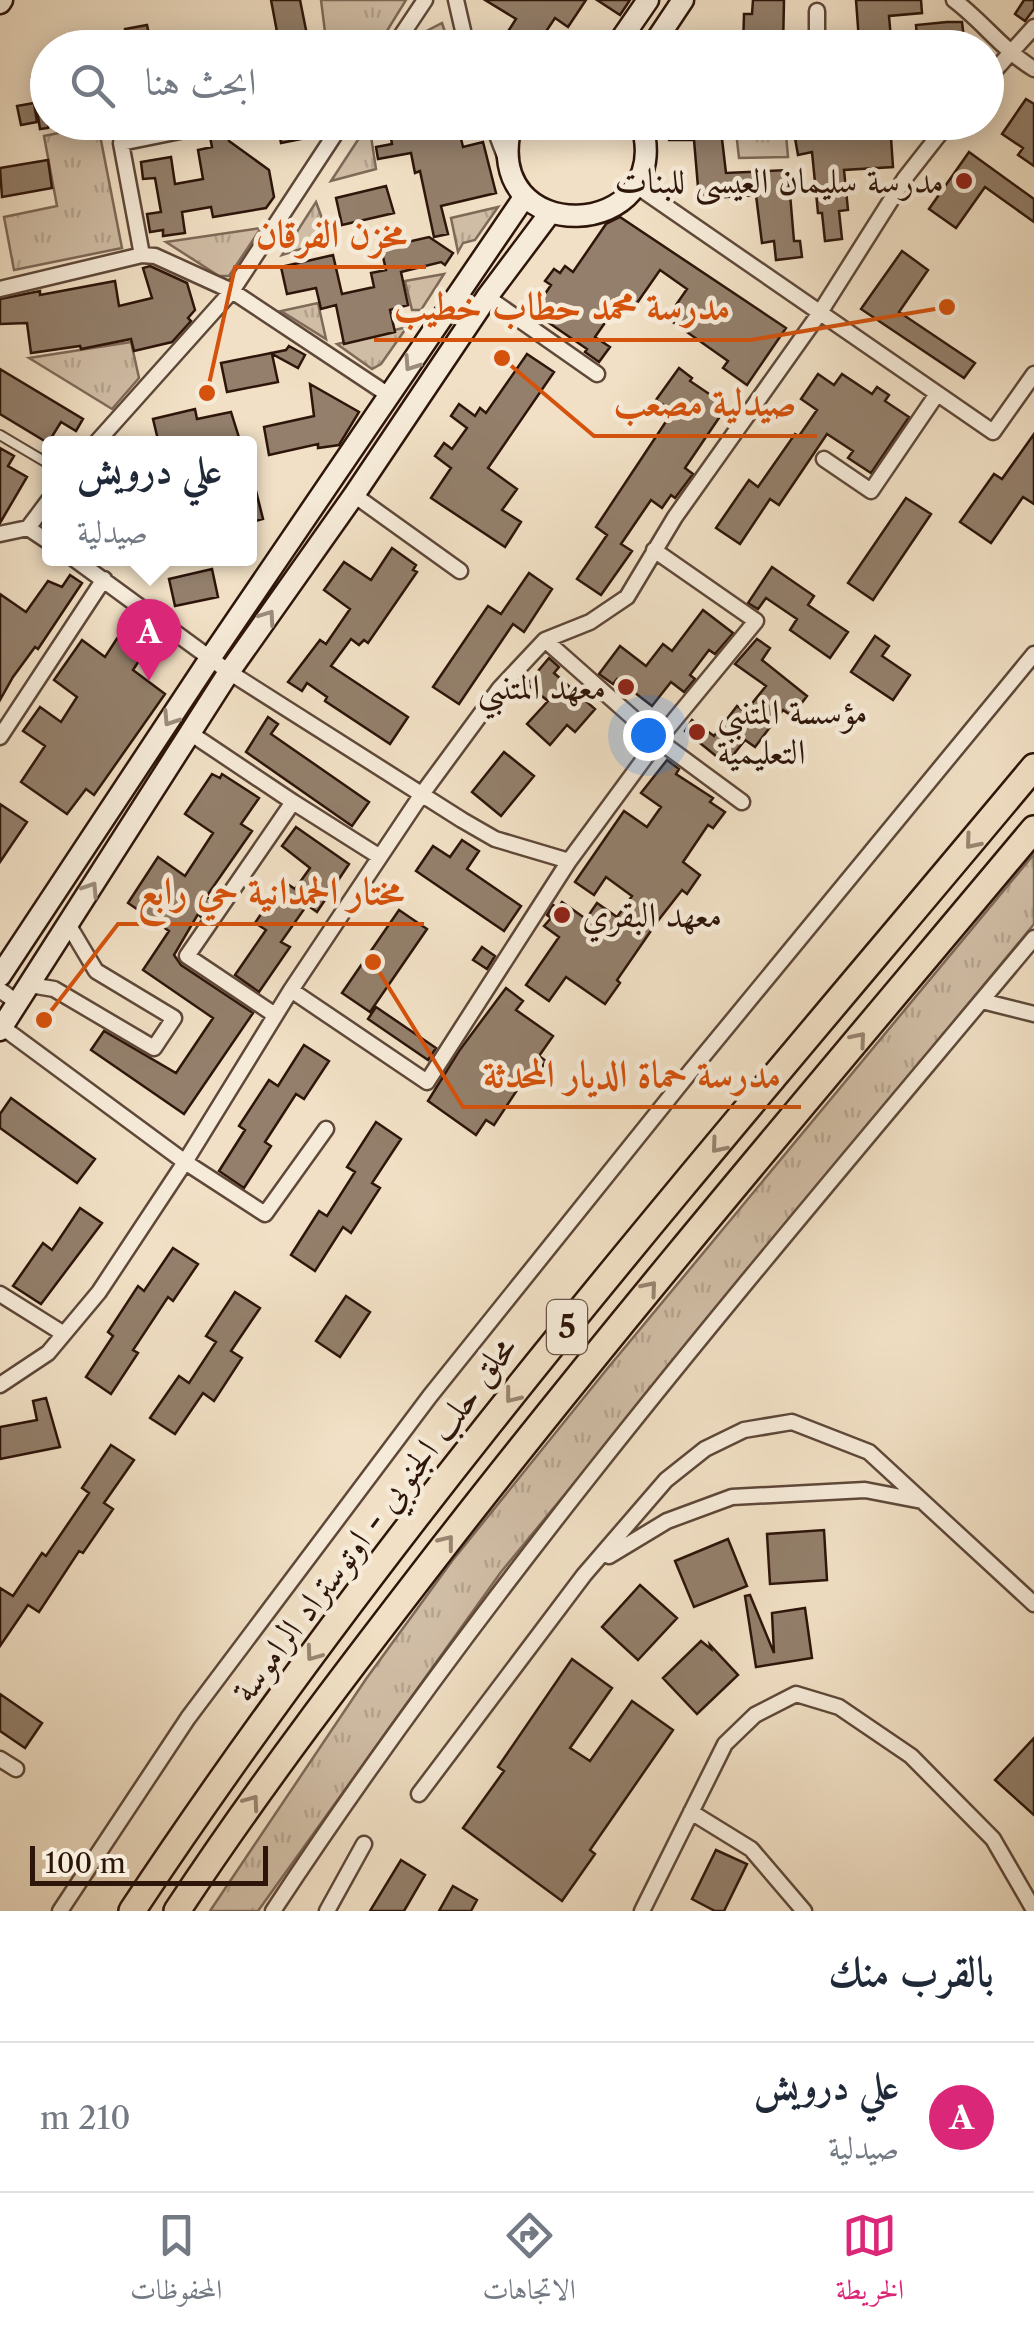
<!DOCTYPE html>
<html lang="ar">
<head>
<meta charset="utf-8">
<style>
  :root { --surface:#fff; --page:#f6f6f7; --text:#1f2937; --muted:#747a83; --line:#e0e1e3; --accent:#db2777 }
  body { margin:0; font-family:"Libre Caslon Text",Amiri,serif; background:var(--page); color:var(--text); direction:rtl }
  .scale { position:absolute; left:30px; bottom:25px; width:238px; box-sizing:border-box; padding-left:10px; border:5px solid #2e150a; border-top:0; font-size:28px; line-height:35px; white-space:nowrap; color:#2e150a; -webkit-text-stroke:8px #f6ebd9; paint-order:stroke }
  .you { position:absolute; left:648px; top:735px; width:35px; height:35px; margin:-25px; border:8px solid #fff; border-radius:50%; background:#1a73e8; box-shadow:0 0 0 15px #1a73e833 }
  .badge { display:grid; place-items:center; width:65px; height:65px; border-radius:50%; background:var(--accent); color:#fff; font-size:32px; font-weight:700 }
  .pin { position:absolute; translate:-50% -82px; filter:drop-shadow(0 2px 5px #0008) }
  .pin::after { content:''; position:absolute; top:52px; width:35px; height:30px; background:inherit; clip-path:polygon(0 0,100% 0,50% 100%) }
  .popup { position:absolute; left:42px; top:436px; width:215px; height:130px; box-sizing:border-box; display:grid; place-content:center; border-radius:10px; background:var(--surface); filter:drop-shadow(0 2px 8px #0005); font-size:32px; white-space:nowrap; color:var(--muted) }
  .popup b { font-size:38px; color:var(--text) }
  .popup::after { content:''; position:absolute; left:50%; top:100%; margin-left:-20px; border:20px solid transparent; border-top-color:var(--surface) }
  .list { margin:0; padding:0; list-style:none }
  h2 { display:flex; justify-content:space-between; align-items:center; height:130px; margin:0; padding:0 40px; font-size:42px }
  h2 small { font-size:32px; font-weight:400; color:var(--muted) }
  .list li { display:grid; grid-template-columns:65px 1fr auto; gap:30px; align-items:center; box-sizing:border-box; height:150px; padding:0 40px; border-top:2px solid var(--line) }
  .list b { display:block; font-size:38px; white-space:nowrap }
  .list p { margin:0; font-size:32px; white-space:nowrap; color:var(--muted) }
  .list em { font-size:32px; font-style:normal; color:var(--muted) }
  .icon { flex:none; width:55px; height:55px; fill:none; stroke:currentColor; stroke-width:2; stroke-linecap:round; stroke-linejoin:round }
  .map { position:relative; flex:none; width:1034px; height:1911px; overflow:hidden; direction:ltr }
  .search { position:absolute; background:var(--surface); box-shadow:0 5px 25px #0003; left:30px; right:30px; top:30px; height:110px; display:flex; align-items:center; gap:25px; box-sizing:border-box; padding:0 35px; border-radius:55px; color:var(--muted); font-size:38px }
  .sheet { height:280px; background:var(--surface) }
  nav { display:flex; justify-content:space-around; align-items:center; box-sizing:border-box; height:140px; border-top:2px solid var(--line); background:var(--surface); font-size:28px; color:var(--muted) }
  nav a { display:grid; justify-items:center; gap:5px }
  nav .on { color:var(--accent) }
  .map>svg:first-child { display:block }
  .grass { fill:url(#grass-tufts); stroke:#7f6958; stroke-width:2.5 }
  .building { fill:#937f6b; stroke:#2e150a; stroke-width:2.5 }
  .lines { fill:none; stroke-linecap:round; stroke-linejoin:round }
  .lane-casing { stroke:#5f4839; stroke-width:12 }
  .street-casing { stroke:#5f4839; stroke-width:19 }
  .secondary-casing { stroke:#2e150a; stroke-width:25 }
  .highway-casing { stroke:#2e150a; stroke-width:30 }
  .lane { stroke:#f6ebd9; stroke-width:8 }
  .street { stroke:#f6ebd9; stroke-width:14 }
  .secondary { stroke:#f6ebd9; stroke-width:20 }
  .highway { stroke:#f1e0c5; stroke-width:25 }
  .oneway { stroke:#9c8b7c }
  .oneway2 { stroke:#998571 }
  .poi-dot { fill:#8f2418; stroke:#f6ebd9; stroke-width:4 }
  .labels { text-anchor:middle; stroke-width:9; stroke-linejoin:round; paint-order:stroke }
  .shield { fill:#f6ebd9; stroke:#6a5548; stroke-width:2.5 }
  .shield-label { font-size:32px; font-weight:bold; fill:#2e150a }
  .poi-label { font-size:35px; fill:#2e150a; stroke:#f6ebd9; text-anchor:end }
  .street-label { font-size:35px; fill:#2e150a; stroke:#f6ebd9 }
  .leader { fill:none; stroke:#d5520c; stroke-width:4 }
  .callout-dot { fill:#d5520c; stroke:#f6ebd9; stroke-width:4 }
  .callout-label { font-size:38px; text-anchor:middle; font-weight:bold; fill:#d5520c; stroke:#f6ebd9; stroke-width:9; stroke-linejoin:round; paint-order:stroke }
</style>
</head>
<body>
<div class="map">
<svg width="1034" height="1911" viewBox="0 0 1034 1911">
  <defs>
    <pattern id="grass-tufts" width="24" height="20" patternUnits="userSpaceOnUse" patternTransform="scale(2.5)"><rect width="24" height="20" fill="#d0bda5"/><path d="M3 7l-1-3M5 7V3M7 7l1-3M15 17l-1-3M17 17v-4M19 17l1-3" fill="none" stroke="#b3a28d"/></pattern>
  </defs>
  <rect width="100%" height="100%" fill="#f1e0c5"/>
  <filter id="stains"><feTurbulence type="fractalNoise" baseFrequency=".002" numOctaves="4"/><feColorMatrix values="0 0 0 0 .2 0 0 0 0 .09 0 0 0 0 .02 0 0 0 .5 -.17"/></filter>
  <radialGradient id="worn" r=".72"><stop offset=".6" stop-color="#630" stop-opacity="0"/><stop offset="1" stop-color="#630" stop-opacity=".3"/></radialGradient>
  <path class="grass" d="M321 0H406L377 47 327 48Z
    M442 23 450 47H426L411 39Z
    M369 123 376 169 331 181Z
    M735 123H785L788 157 739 158Z
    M98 125 122 248 14 270 4 217 57 206 44 136Z
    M316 202 330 240 282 255Z
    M498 207 475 240 463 243 458 252 451 218Z
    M261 228 229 276H219L166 242Z
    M444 274 421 310H412L405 281Z
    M318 303 326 339 281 311Z
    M407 327 381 364 372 369 337 344Z
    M131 342 139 378 112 409 29 358Z
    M1034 854V924L501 1572 258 1911H210L366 1679 452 1561 607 1369Z"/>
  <path class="building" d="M271 0H300L307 35 300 36 302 48H256L278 37Z
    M485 0H586L568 27 555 18 535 48H530L507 33 516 19Z
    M597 0H630L620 15Z
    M753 0H784L783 48H743L744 14H752Z
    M856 0H921L922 13 889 16 891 39 859 41Z
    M1024 0H1034V9L1025 21 1015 14Z
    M947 22H962L964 39 955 40 956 48H918L916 25Z
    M147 25 152 48H128L125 29Z
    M48 74V128L40 129 32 77Z
    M1026 99 1034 104V166L1018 155 1023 148 1002 134Z
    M34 103 37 122 21 125 17 106Z
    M207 122H225L229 141 269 170 274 197 266 208 213 217 211 207 182 212 185 233 163 236V230L150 232 147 214 161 212 155 178 143 179 141 162 171 157 175 184 203 179 198 150 212 147Z
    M277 122H308L311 137 281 143Z
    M388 122H457L463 147 483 142 496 193 441 206 448 234 434 237 420 171 415 173 411 153 378 159 376 147 392 144Z
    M689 122H720L726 173 788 170 794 241H800L802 257 776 260 774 241 762 243 756 195 699 199 694 140H669L667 127 689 125Z
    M863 122H894L895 138H891L893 167 844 170 848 210 839 211 842 239 825 241 822 213H818L812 152 798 155 795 138 863 127Z
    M969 152 1034 199V222L985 187 956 228 929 209Z
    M48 160 52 188 2 197 0 168Z
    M386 186 394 213 342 225 336 198Z
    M620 217 786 328 747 385 723 368 728 361 667 318 687 289 660 270 635 306 623 297 595 337 610 347 599 362 585 352 587 349 533 312 551 285 545 281 554 269 560 273 565 266 573 272 606 224Z
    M429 237 453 253 445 265 441 262 401 272 408 305 390 310 395 332 344 344 336 305 321 309 316 288 287 294 281 267 333 255 342 294 374 287 371 273 386 270 381 248Z
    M902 251 928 270 899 312 975 363 964 378 861 309Z
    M150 266 187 283 195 310 188 318 191 321 172 342 134 351 131 339 81 349 80 346 31 353 27 323 0 324V299L40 291V295L115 281 119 306 152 298 143 268Z
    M289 346 305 355 298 368 272 354 278 382 227 392 221 363 286 350Z
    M527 354 554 372 488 468 517 489 502 510 521 522 505 547 431 498 451 468 435 456 444 443 452 449 467 428 451 416 459 404 475 416 480 408 486 413Z
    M679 368 692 378 690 381 727 406 685 468 693 474 675 498 671 495 662 508 651 500 621 544 632 551 601 595 577 579 607 535 596 527 673 411 656 400Z
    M0 369 83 419 76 431 61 422 48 443 0 414Z
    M818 374 834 385 842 374 872 394 877 387 889 395 885 401 909 417 871 473 848 458 853 451 827 434 779 505 770 499 740 544 716 528 749 480 758 487 795 434 799 436 817 410 801 399Z
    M310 384 359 412 339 445 318 448V444L269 455 264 427 314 416Z
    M195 409 197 419 231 412 241 444H159L153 419Z
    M1034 434V504L1023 497 991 543 960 522 994 474 1002 479Z
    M0 448 14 456 8 466 27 477 0 523Z
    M249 483H254L263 519 249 523Z
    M906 498 931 514 873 600 848 583Z
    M392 548 416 565 413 570 417 572 368 643 364 640 359 645 351 639 331 666 408 717 390 744 325 701 327 697 307 683 302 691 288 682 320 640 326 644 350 609 324 590 344 562 371 580Z
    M772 567 814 596 808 605 848 632 830 658 790 630 797 619 766 598 758 609 748 603Z
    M212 569 218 597 175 606 169 579Z
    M529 573 552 589 524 632 513 624 459 704 433 687 488 606 501 614Z
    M70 575 82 583 38 649 35 647 13 677 0 700V594L26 612 48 581 62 587Z
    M703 610 733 633 715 654 709 650 690 675 695 679 684 692 671 682 652 706 617 679 613 684 599 674 620 646 646 666 663 644 672 651Z
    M875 636 889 646 882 656 910 675 893 700 851 672Z
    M118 637 144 653 133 670 165 694 94 795 86 789 67 814 21 782 45 746 23 731 40 707 61 722 77 697 54 680 82 640 105 657Z
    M757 639 770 648 762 660 807 696 792 716 783 710 755 747 745 740 726 764 685 731 692 720 714 736 737 706 745 712 766 686 735 664Z
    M549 658 559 667 554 673 595 709 575 732 567 725 550 745 527 724 548 701 527 684Z
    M268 717 278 724 271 734 369 802 352 826 246 752Z
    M504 752 534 776 501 816 472 792Z
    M667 760 679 769 676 774 713 798 710 802 725 812 713 828 708 825 683 862 700 875 687 894 682 890 657 922 617 980 620 983 605 1004 566 977 549 1001 526 985 559 937 544 926 551 918 547 915 553 905 558 908 562 902 586 919 597 903 617 917 632 896 606 877 594 895 575 882 624 811 647 827 661 807 641 793Z
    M212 774 220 778 222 774 259 798 241 824 252 831 206 897 212 900 201 917 198 914 174 955 181 965 253 1013 184 1114 91 1050 104 1031 176 1073 213 1018 143 970 169 931 128 903 158 857 185 876 213 833 185 814Z
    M0 804 27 822 0 862Z
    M296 827 349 864 317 912 307 905 281 942 290 947 259 992 235 975 266 930 255 923 283 881 295 889 310 868 282 846Z
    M462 840 479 851 467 869 521 906 504 931 416 871 433 846 450 857Z
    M399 910 427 929 370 1012 342 993Z
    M482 947 495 956 487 969 473 960Z
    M506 988 523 1001 516 1010 553 1036 539 1056 546 1061 530 1085 523 1081 494 1125 486 1120 476 1135 428 1101 459 1051Z
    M376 1007 436 1048 428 1060 368 1019Z
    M304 1045 329 1061 304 1099 296 1094 265 1142 271 1146 244 1188 219 1171 245 1130 239 1126 269 1080 278 1086Z
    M11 1098 95 1159 77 1183 0 1128V1114Z
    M376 1122 401 1139 372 1183 380 1188 351 1233 343 1227 315 1271 291 1255 319 1211 327 1216 355 1172 347 1167Z
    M80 1208 102 1223 41 1304 13 1286 43 1243 52 1250Z
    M173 1248 198 1264 173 1301 168 1297 133 1350 138 1353 111 1394 86 1377 113 1336 108 1332 138 1286 144 1291Z
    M235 1292 260 1308 231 1351 242 1358 214 1401 203 1393 175 1434 150 1418 179 1376 189 1383 216 1342 206 1336Z
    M346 1296 370 1312 340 1357 316 1341Z
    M46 1398 60 1447 0 1459V1427L37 1420 33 1401Z
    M111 1445 134 1460 104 1503 113 1509 83 1553 79 1551 39 1612 28 1605 0 1646V1588L13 1596 42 1553 46 1556 89 1493 82 1488Z
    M824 1530 827 1580 770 1584 767 1534Z
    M728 1539 747 1586 694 1607 675 1561Z
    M640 1585 677 1618 638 1660 602 1627Z
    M750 1595 774 1653 772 1613 805 1608 812 1658 756 1667 745 1596Z
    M701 1641 711 1649 710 1645 738 1675 697 1714 663 1678Z
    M572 1659 612 1688 570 1748 590 1761 632 1701 673 1730 590 1850 595 1854 562 1901 463 1828 504 1771 498 1767Z
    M0 1694 42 1723 25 1748 0 1731Z
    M1034 1738V1815L995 1780Z
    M716 1850 747 1864 724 1911H715L692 1899Z
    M401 1860 425 1875 404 1911H370Z
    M453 1886 477 1900 471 1911H439Z"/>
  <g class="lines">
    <g class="lane-casing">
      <path id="lane" d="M0 435 49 464"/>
    </g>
    <g class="street-casing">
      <path id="street" d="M456 0 467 48
        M954 0C983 22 1003 50 1034 69
        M817 11V48
        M393 48 425 0
        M986 80 1034 27
        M492 122 506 159
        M635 185 993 432 1034 374
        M142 255 121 143 185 130
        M0 289 142 255 155 256 232 291 390 396
        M487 297 597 374
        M96 443 232 291 343 122
        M824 459 871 491 937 394
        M354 495 460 571
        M28 528 49 542
        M0 534 28 528 49 500
        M73 558 229 672 462 820 495 839 569 861 658 740 756 621 654 550
        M545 640 658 740 742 802
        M190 733 293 802
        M0 737 104 579
        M30 985 54 989 154 1048 174 1018 96 971 68 924
        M0 990 18 1003
        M291 990 427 1082 569 861
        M982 1001 1034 1014
        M275 1015 187 956 293 802 380 857
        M2 1027 185 1162 265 1214 326 1129
        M0 1294 64 1334
        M0 1385 48 1353 99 1292 185 1162 291 990 422 794 500 688 545 640 590 622 627 597 675 517 819 314 905 178 949 122
        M609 1556 667 1521 732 1497 865 1490 922 1501
        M0 1759 16 1769
        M419 1794 584 1575 666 1480 705 1449 744 1430 792 1422 869 1452 1034 1604
        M691 1812 751 1849 804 1911
        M60 1911 188 1718 430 1396 690 1072 1034 654
        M273 1911C499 1567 771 1253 1034 938
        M327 1911 364 1844
        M642 1911 725 1744 755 1715 796 1694 839 1707 911 1756 993 1839 1034 1910"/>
    </g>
    <g class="secondary-casing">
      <path id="secondary" d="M0 3 2 0
        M615 48 648 0
        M651 48 683 0
        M512 122C476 251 679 243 641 122
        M0 976 211 657 525 196
        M0 1030 229 672 354 495 487 297 550 213"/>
    </g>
    <g class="highway-casing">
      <path id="highway" d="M132 1911C400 1506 723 1140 1034 767
        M177 1911C260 1785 352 1665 444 1546 634 1302 835 1067 1034 829"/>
    </g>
    <use href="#lane" class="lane"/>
    <use href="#street" class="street"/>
    <use href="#secondary" class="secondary"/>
    <use href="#highway" class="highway"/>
  </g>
  <defs><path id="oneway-chevron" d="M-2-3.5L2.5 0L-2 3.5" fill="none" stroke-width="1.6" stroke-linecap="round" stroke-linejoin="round" transform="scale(2.5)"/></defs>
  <g class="oneway">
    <use href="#oneway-chevron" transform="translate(411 364) rotate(124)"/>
    <use href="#oneway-chevron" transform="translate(268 617) rotate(-55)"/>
    <use href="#oneway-chevron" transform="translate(170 719) rotate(123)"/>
    <use href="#oneway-chevron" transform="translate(91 889) rotate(-57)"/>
  </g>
  <g class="oneway2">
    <use href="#oneway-chevron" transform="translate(972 842) rotate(130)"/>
    <use href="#oneway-chevron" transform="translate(859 1039) rotate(-50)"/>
    <use href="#oneway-chevron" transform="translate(718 1146) rotate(130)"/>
    <use href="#oneway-chevron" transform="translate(650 1288) rotate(-50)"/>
    <use href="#oneway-chevron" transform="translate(512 1396) rotate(128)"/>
    <use href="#oneway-chevron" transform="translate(447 1542) rotate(-52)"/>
    <use href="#oneway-chevron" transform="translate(313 1654) rotate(126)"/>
    <use href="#oneway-chevron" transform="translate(252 1802) rotate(-54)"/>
  </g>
  <g class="poi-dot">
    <circle cx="964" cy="181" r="10"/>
    <circle cx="626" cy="687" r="10"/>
    <circle cx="697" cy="732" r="10"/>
    <circle cx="562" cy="915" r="10"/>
  </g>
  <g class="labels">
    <rect class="shield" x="547" y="1300" width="40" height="54" rx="8"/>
    <g class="shield-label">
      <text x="567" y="1338">5</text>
    </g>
    <g class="poi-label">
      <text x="944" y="193">مدرسة سليمان العيسى للبنات</text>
      <text x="606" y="699">معهد المتنبي</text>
      <text x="717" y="724" text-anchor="start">مؤسسة المتنبي<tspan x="717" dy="40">التعليمية</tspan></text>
      <text x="582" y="927" text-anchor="start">معهد البقري</text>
    </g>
    <g class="street-label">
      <text transform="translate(374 1519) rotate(-53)" y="12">محلق حلب الجنوبي - اوتوستراد الراموسة</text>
    </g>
  </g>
  <path class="leader" d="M207 393L235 267H426M947 307L751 340H374M502 358L594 436H817M44 1020L118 924H424M373 962L463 1107H801"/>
  <g class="callout-dot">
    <circle cx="207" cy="393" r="10"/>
    <circle cx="947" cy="307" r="10"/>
    <circle cx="502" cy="358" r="10"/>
    <circle cx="44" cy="1020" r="10"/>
    <circle cx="373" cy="962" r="10"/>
  </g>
  <g class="callout-label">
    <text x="331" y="247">مخزن الفرقان</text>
    <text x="562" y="319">مدرسة محمد حطاب خطيب</text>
    <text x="705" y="415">صيدلية مصعب</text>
    <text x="271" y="904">مختار الحمدانية حي رابع</text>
    <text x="632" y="1087">مدرسة حماة الديار المحدثة</text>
  </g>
  <rect width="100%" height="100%" filter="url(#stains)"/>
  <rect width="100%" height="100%" fill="url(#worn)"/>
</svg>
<div class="scale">100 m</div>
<div class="you"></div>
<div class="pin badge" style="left:149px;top:681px">A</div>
<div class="popup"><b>علي درويش</b>صيدلية</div>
<div class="search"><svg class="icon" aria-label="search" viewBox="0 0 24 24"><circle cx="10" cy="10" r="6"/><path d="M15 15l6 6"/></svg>ابحث هنا</div>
</div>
<section class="sheet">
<h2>بالقرب منك<small></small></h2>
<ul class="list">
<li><span class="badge">A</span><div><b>علي درويش</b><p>صيدلية</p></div><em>210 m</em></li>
</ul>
</section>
<nav>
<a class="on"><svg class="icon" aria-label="map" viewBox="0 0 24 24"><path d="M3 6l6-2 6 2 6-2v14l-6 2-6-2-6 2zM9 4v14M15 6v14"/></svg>الخريطة</a>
<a><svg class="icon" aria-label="directions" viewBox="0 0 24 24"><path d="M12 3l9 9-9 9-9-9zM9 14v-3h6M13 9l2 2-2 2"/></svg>الاتجاهات</a>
<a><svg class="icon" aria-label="saved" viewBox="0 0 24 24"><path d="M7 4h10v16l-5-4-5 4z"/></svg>المحفوظات</a>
</nav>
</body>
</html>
